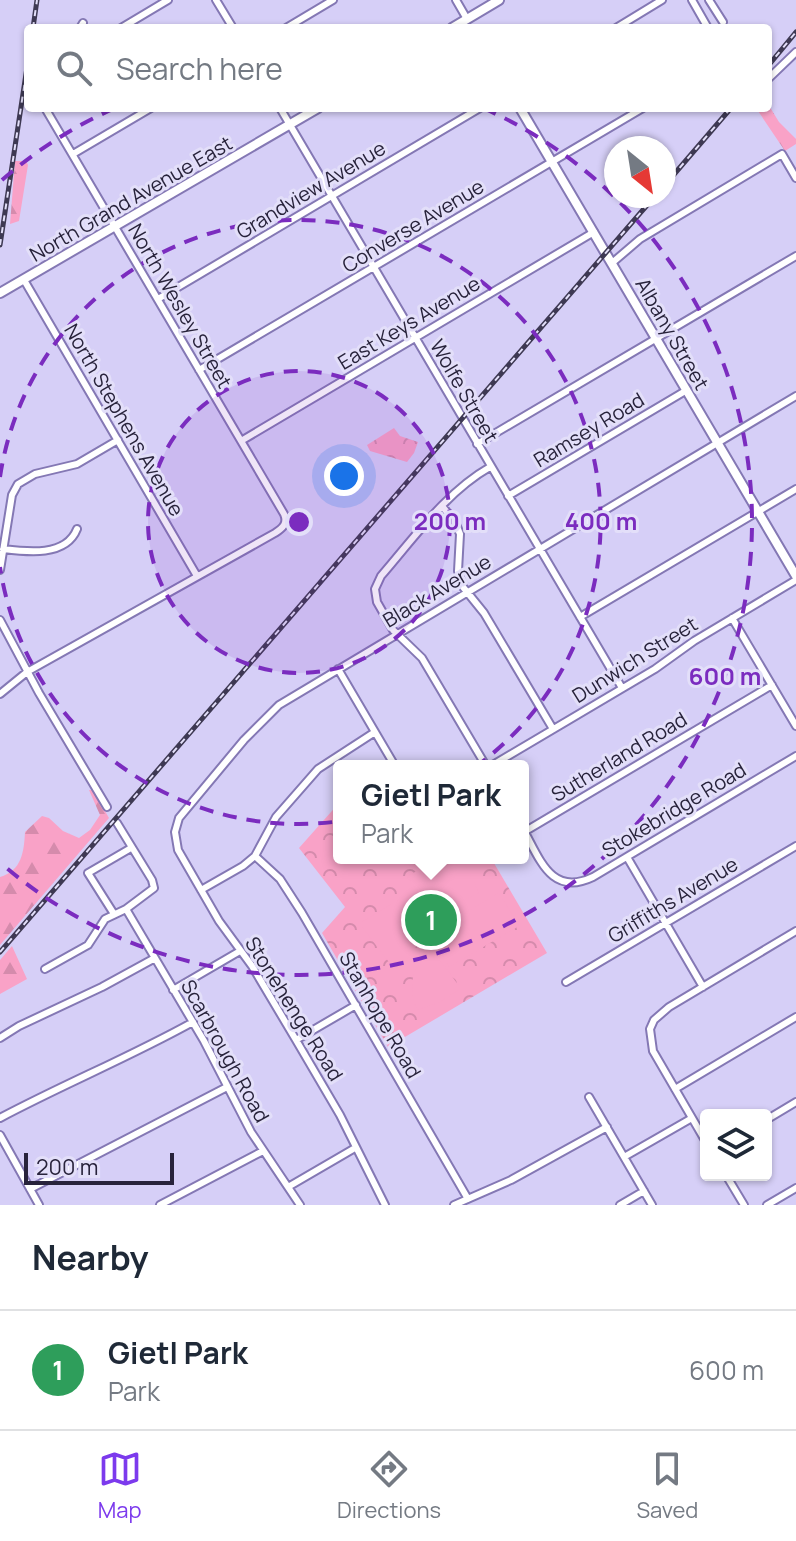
<!DOCTYPE html>
<html lang="en">
<head>
<meta charset="utf-8">
<style>
  :root { --surface:#fff; --page:#f6f6f7; --text:#1f2937; --muted:#747a83; --line:#e0e1e3; --accent:#7c3aed }
  body { margin:0; font-family:Manrope,sans-serif; background:var(--page); color:var(--text) }
  .controls { position:absolute; right:24px; bottom:24px; display:grid; overflow:hidden; border-radius:8px; box-shadow:0 2px 6px #0004 }
  .controls button { width:72px; height:72px; display:grid; place-items:center; padding:0; border:0; border-bottom:2px solid var(--line); background:var(--surface); color:var(--text); font:40px sans-serif }
  .compass { position:absolute; left:604px; top:136px; width:72px; height:72px; border-radius:50%; background:var(--surface); box-shadow:0 2px 6px #0004; rotate:150deg }
  .scale { position:absolute; left:24px; bottom:20px; width:150px; box-sizing:border-box; padding-left:8px; border:4px solid #28233b; border-top:0; font-size:22px; line-height:28px; white-space:nowrap; color:#28233b; -webkit-text-stroke:6px #e3dff9; paint-order:stroke }
  .you { position:absolute; left:344px; top:476px; width:28px; height:28px; margin:-20px; border:6px solid #fff; border-radius:50%; background:#1a73e8; box-shadow:0 0 0 12px #1a73e833 }
  .badge { display:grid; place-items:center; width:52px; height:52px; border-radius:50%; background:var(--accent); color:#fff; font-size:26px; font-weight:700 }
  .pin { position:absolute; translate:-50% -50%; border:4px solid #fff; box-shadow:0 2px 8px #0006 }
  .popup { position:absolute; left:333px; top:760px; width:196px; height:104px; box-sizing:border-box; display:grid; place-content:center; border-radius:8px; background:var(--surface); filter:drop-shadow(0 2px 6px #0005); font-size:26px; white-space:nowrap; color:var(--muted) }
  .popup b { font-size:30px; color:var(--text) }
  .popup::after { content:''; position:absolute; left:50%; top:100%; margin-left:-16px; border:16px solid transparent; border-top-color:var(--surface) }
  .list { margin:0; padding:0; list-style:none }
  h2 { display:flex; justify-content:space-between; align-items:center; height:104px; margin:0; padding:0 32px; font-size:34px }
  h2 small { font-size:26px; font-weight:400; color:var(--muted) }
  .list li { display:grid; grid-template-columns:52px 1fr auto; gap:24px; align-items:center; box-sizing:border-box; height:120px; padding:0 32px; border-top:2px solid var(--line) }
  .list b { display:block; font-size:30px; white-space:nowrap }
  .list p { margin:0; font-size:26px; white-space:nowrap; color:var(--muted) }
  .list em { font-size:26px; font-style:normal; color:var(--muted) }
  .icon { flex:none; width:44px; height:44px; fill:none; stroke:currentColor; stroke-width:2; stroke-linecap:round; stroke-linejoin:round }
  .map { position:relative; flex:none; width:796px; height:1205px; overflow:hidden }
  .search { position:absolute; background:var(--surface); box-shadow:0 2px 6px #0004; left:24px; right:24px; top:24px; height:88px; display:flex; align-items:center; gap:20px; box-sizing:border-box; padding:0 28px; border-radius:8px; color:var(--muted); font-size:30px }
  .sheet { height:224px; background:var(--surface) }
  nav { display:flex; justify-content:space-around; align-items:center; box-sizing:border-box; height:112px; border-top:2px solid var(--line); background:var(--surface); font-size:22px; color:var(--muted) }
  nav a { display:grid; justify-items:center; gap:4px }
  nav .on { color:var(--accent) }
  .map>svg:first-child { display:block }
  .forest { fill:url(#forest-firs) }
  .park { fill:url(#park-crowns) }
  .pitch { fill:#f9a2c7 }
  .lines { fill:none; stroke-linecap:round; stroke-linejoin:round }
  .minor-casing { stroke:#8478b4; stroke-width:10 }
  .tertiary-casing { stroke:#8478b4; stroke-width:12 }
  .minor { stroke:#fff; stroke-width:6 }
  .tertiary { stroke:#fff; stroke-width:8 }
  .rail-casing { stroke:#3e3953; stroke-width:5 }
  .rail { stroke:#e3dff9; stroke-width:2; stroke-dasharray:6; stroke-linecap:butt }
  .ring { fill:none; stroke:#7b2cbf; stroke-width:4; stroke-dasharray:14 10 }
  .labels { text-anchor:middle; stroke-width:6; stroke-linejoin:round; paint-order:stroke }
  .street-label { font-size:20px; fill:#28233b; stroke:#e3dff9 }
  .centre { fill:#7b2cbf; stroke:#e3dff9; stroke-width:4 }
  .ring-label { font-size:24px; text-anchor:middle; font-weight:bold; fill:#7b2cbf; stroke:#e3dff9; stroke-width:6; stroke-linejoin:round; paint-order:stroke }
</style>
</head>
<body>
<div class="map">
<svg width="796" height="1205" viewBox="0 0 796 1205">
  <defs>
    <pattern id="forest-firs" width="22" height="20" patternUnits="userSpaceOnUse" patternTransform="scale(2)"><rect width="22" height="20" fill="#f9a2c7"/><path d="M5 1l3.5 6h-7zM16 11l3.5 6h-7z" fill="#d58bac"/></pattern>
    <pattern id="park-crowns" width="20" height="18" patternUnits="userSpaceOnUse" patternTransform="scale(2)"><rect width="20" height="18" fill="#f9a2c7"/><path d="M2 6a3 3 0 1 1 6 0M12 15a3 3 0 1 1 6 0" fill="none" stroke="#d58bac"/></pattern>
  </defs>
  <rect width="100%" height="100%" fill="#d6cff7"/>
  <path class="forest" d="M768 104 779 122 796 139V144L785 151 756 108H768Z
    M15 161H26L28 165 19 221 10 224Z
    M89 790H93L109 818 0 945V877C22 871 24 851 25 832L42 816 49 818 63 831 79 838 90 830 100 815Z
    M12 946 27 979 0 994V960Z"/>
  <path class="park" d="M394 428 400 436 418 442 414 453 407 462 370 451 367 445Z
    M339 803V858H491L547 953 388 1047 322 933 345 907 299 848Z"/>
  <path class="pitch" d="M437 858H462L479 893C446 910 429 907 407 877Z
    M499 893 519 926 449 967 430 934Z
    M408 894C427 926 425 947 395 970L362 927V922Z
    M432 949 459 986 457 991 440 1002 417 1010C407 984 412 967 432 949Z"/>
  <g class="lines">
    <g class="minor-casing">
      <path id="minor" d="M216 0 233 28
        M456 0 467 19
        M692 0 708 28
        M709 0 723 22
        M80 28 83 23
        M121 28 168 0
        M286 28 333 0
        M616 28 662 0
        M768 79 796 52
        M280 108 622 688
        M73 154 151 108
        M612 263 640 239 782 154 796 178
        M24 280 197 576
        M158 299 480 108
        M199 370 643 108
        M241 441 594 232
        M477 444 796 256
        M508 496 687 390
        M442 506 455 522 460 534 458 571 463 587 484 613 553 729
        M3 549C27 552 66 557 77 529
        M0 570 12 495 18 484 35 474 77 464 118 440
        M580 617 796 489
        M732 618 796 726
        M0 620 39 693 107 807
        M338 669 395 766
        M0 694 27 672 275 533C283 528 288 523 284 514L45 108
        M486 766 422 658 393 630 377 602 375 589 381 576C414 538 446 492 490 467
        M491 766 655 669 694 641 796 580
        M523 829C540 859 551 897 593 877L796 756
        M524 832 772 685
        M255 856 280 879 302 913 468 1199
        M627 857 703 987
        M201 890 243 866 255 856 276 817 318 769 375 732
        M126 909 204 1041 251 1132 300 1205
        M114 914 88 873 131 848
        M45 969 88 945 105 919 126 909 154 888 152 880 117 823
        M566 982 796 846
        M173 990 240 951
        M650 1029 654 1020 669 1007 796 931
        M650 1029 653 1051 706 1142
        M0 1038 19 1026 102 987 155 958
        M296 1040 356 1005
        M675 1089 796 1017
        M589 1097 652 1205
        M0 1118C64 1084 130 1057 193 1022
        M766 1120 796 1102
        M0 1135 39 1205
        M624 1157 692 1118
        M726 1175 744 1205
        M288 1187 355 1148
        M30 1189 227 1087
        M160 1205 263 1151
        M385 1205 340 1115 296 1040 252 966 219 921 178 850 175 832 179 818 244 740 279 705 796 396
        M454 1205 511 1180 607 1127
        M620 1205 644 1191
        M767 1205 796 1188"/>
    </g>
    <g class="tertiary-casing">
      <path id="tertiary" d="M452 28 499 0
        M520 108 796 576
        M0 293 318 108"/>
    </g>
    <use href="#minor" class="minor"/>
    <use href="#tertiary" class="tertiary"/>
    <g class="rail-casing">
      <path id="rail" d="M33 28 37 0
        M768 66 796 32
        M664 186 731 108
        M0 245 28 61
        M0 952 655 196"/>
    </g>
    <use href="#rail" class="rail"/>
  </g>
  <circle cx="299" cy="522" r="151" fill="#7b2cbf" fill-opacity=".12"/>
  <g class="ring">
    <circle cx="299" cy="522" r="151"/>
    <path d="M0 477A302 302 0 1 1 0 567"/>
    <path d="M2 180A453 453 0 0 1 115 108M483 108A453 453 0 1 1 2 864"/>
  </g>
  <g class="labels">
    <g class="street-label">
      <text transform="translate(311 190) rotate(-31)" y="7">Grandview Avenue</text>
      <text transform="translate(131 199) rotate(-30)" y="7">North Grand Avenue East</text>
      <text transform="translate(413 226) rotate(-31)" y="7">Converse Avenue</text>
      <text transform="translate(180 306) rotate(60)" y="7">North Wesley Street</text>
      <text transform="translate(409 323) rotate(-31)" y="7">East Keys Avenue</text>
      <text transform="translate(672 334) rotate(60)" y="7">Albany Street</text>
      <text transform="translate(464 391) rotate(60)" y="7">Wolfe Street</text>
      <text transform="translate(124 420) rotate(60)" y="7">North Stephens Avenue</text>
      <text transform="translate(589 430) rotate(-31)" y="7">Ramsey Road</text>
      <text transform="translate(437 591) rotate(-31)" y="7">Black Avenue</text>
      <text transform="translate(635 660) rotate(-32)" y="7">Dunwich Street</text>
      <text transform="translate(619 757) rotate(-31)" y="7">Sutherland Road</text>
      <text transform="translate(674 810) rotate(-31)" y="7">Stokebridge Road</text>
      <text transform="translate(673 900) rotate(-31)" y="7">Griffiths Avenue</text>
      <text transform="translate(294 1009) rotate(58)" y="7">Stonehenge Road</text>
      <text transform="translate(380 1015) rotate(60)" y="7">Stanhope Road</text>
      <text transform="translate(225 1051) rotate(61)" y="7">Scarbrough Road</text>
    </g>
  </g>
  <circle cx="299" cy="522" r="12" class="centre"/>
  <g class="ring-label">
    <text x="450" y="530">200 m</text>
    <text x="601" y="530">400 m</text>
    <text x="725" y="685">600 m</text>
  </g>
</svg>
<div class="controls">
<button><svg class="icon" aria-label="layers" viewBox="0 0 24 24"><path d="M12 4l9 5-9 5-9-5zM3 14l9 5 9-5"/></svg></button>
</div>
<svg class="compass" viewBox="-18 -18 36 36"><path d="M0-13l5 13h-10z" fill="#e53935"/><path d="M0 13l5-13h-10z" fill="#747a83"/></svg>
<div class="scale">200 m</div>
<div class="you"></div>
<div class="pin badge" style="left:431px;top:920px;background:#2e9e5b">1</div>
<div class="popup"><b>Gietl Park</b>Park</div>
<div class="search"><svg class="icon" aria-label="search" viewBox="0 0 24 24"><circle cx="10" cy="10" r="6"/><path d="M15 15l6 6"/></svg>Search here</div>
</div>
<section class="sheet">
<h2>Nearby<small></small></h2>
<ul class="list">
<li><span class="badge" style="background:#2e9e5b">1</span><div><b>Gietl Park</b><p>Park</p></div><em>600 m</em></li>
</ul>
</section>
<nav>
<a class="on"><svg class="icon" aria-label="map" viewBox="0 0 24 24"><path d="M3 6l6-2 6 2 6-2v14l-6 2-6-2-6 2zM9 4v14M15 6v14"/></svg>Map</a>
<a><svg class="icon" aria-label="directions" viewBox="0 0 24 24"><path d="M12 3l9 9-9 9-9-9zM9 14v-3h6M13 9l2 2-2 2"/></svg>Directions</a>
<a><svg class="icon" aria-label="saved" viewBox="0 0 24 24"><path d="M7 4h10v16l-5-4-5 4z"/></svg>Saved</a>
</nav>
</body>
</html>
